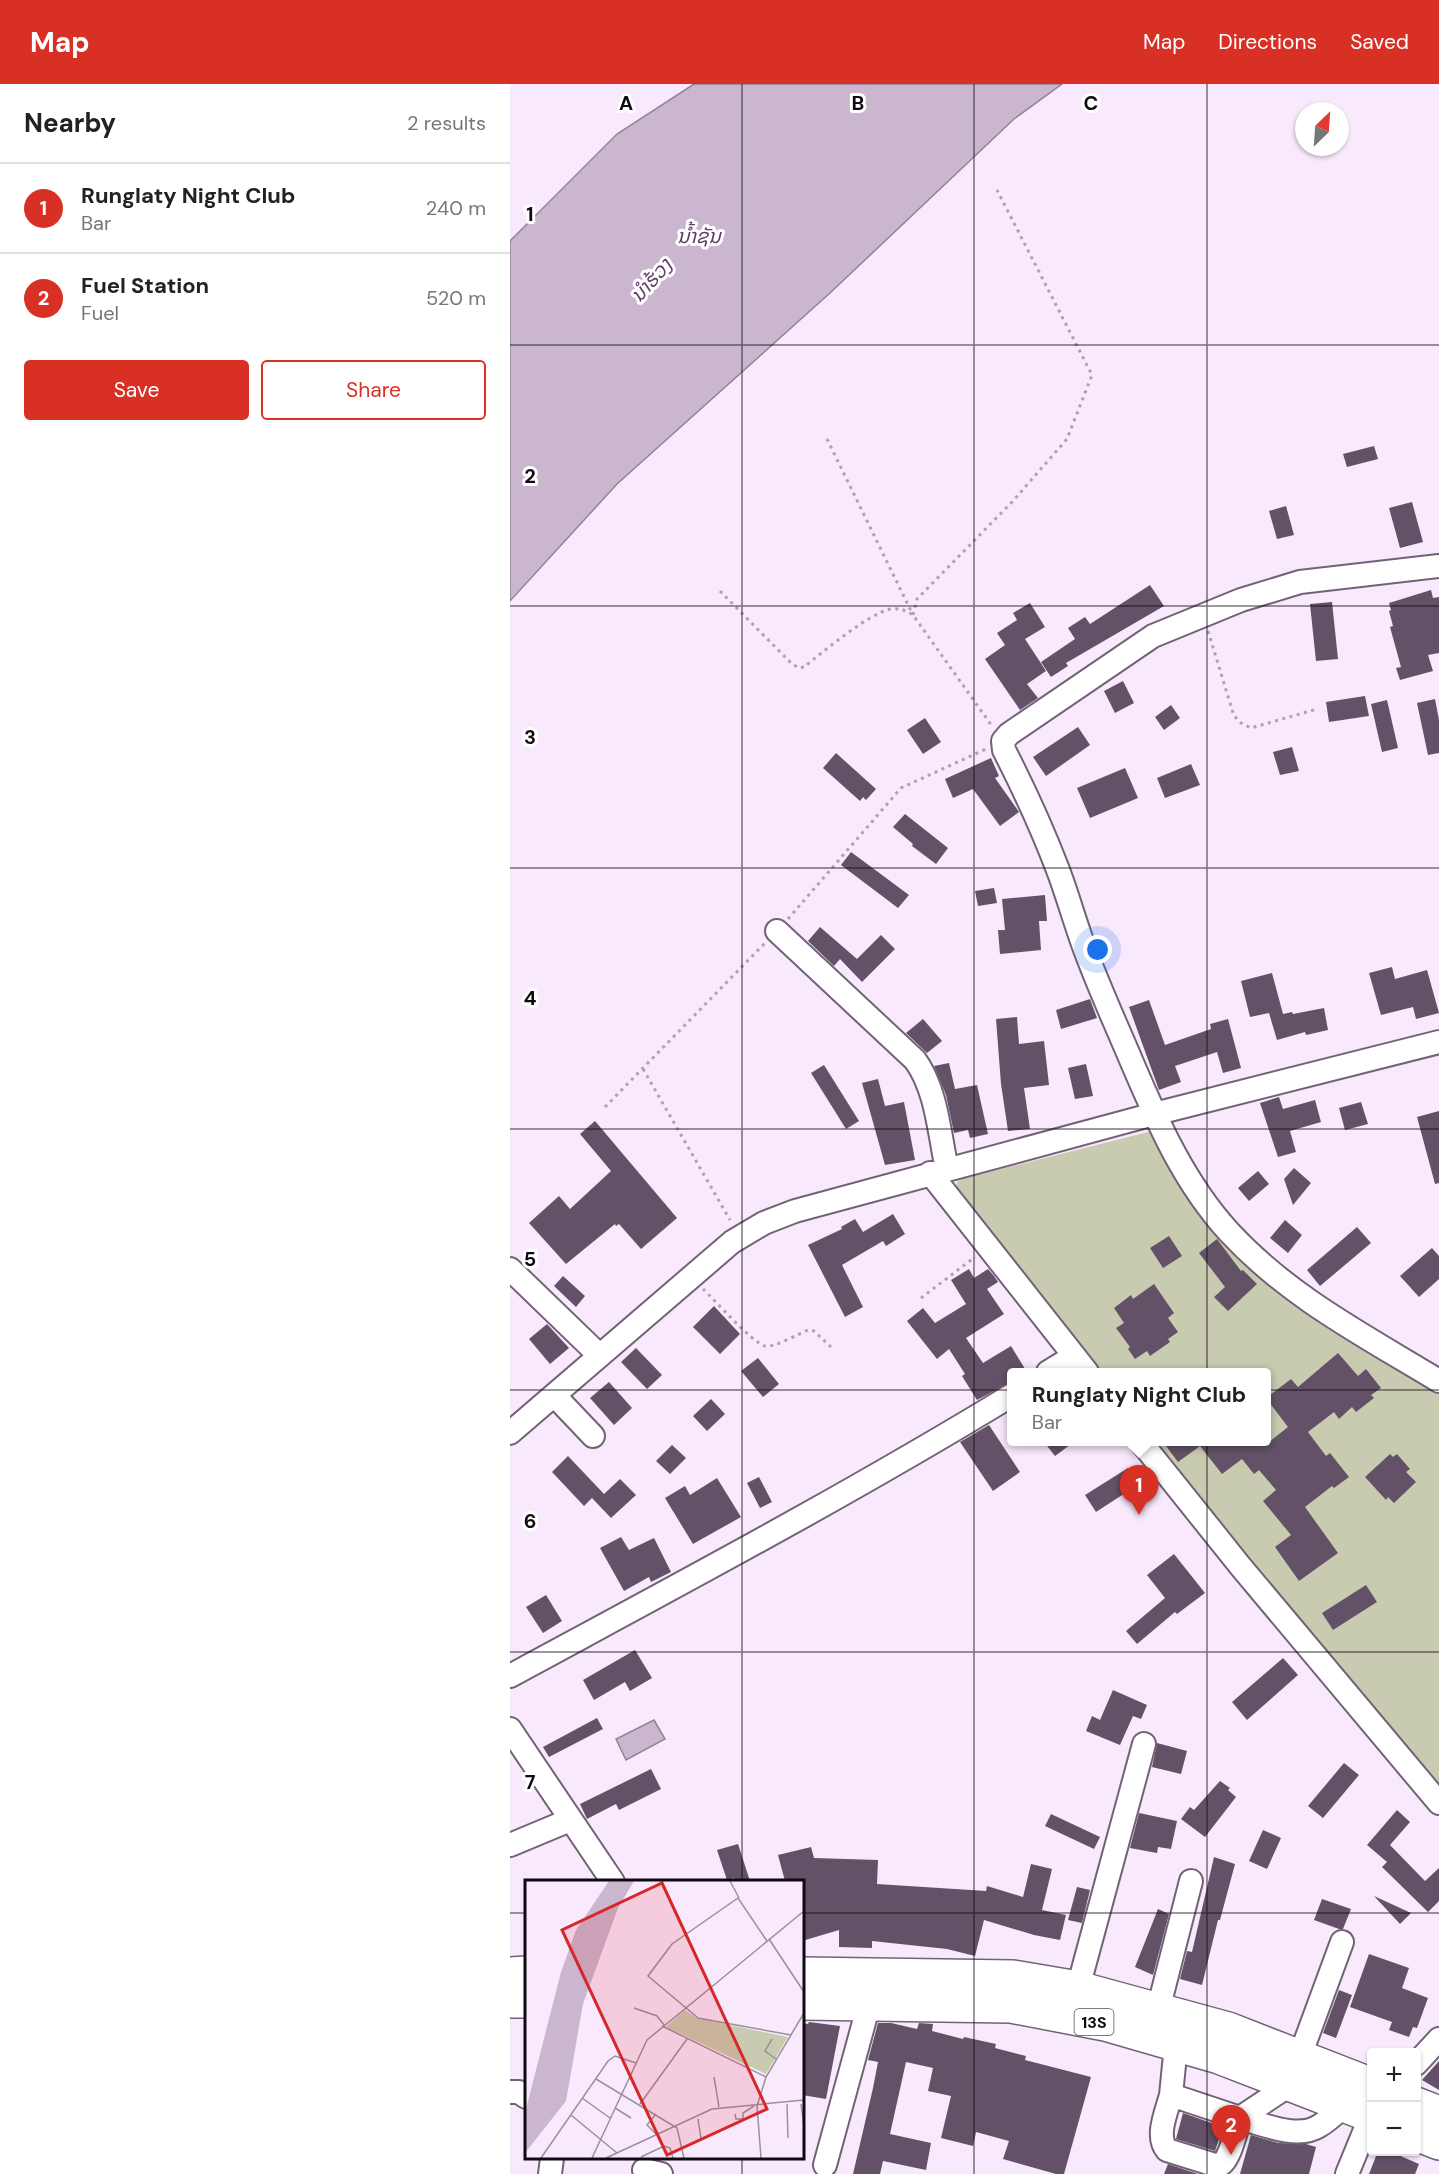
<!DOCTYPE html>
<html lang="en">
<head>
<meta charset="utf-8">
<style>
  :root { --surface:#fff; --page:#f6f6f6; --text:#222; --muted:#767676; --line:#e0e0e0; --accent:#d93025 }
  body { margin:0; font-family:"DM Sans","Noto Sans Lao",sans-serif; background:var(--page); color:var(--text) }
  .controls { position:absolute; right:18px; bottom:18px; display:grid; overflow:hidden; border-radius:6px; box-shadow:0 2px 4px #0004 }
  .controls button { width:54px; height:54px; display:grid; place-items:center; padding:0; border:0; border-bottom:2px solid var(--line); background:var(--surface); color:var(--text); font:30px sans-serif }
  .compass { position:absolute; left:785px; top:18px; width:54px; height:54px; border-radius:50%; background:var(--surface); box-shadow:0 2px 4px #0004; rotate:25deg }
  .you { position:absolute; left:588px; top:866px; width:21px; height:21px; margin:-15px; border:4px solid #fff; border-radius:50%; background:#1a73e8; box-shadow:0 0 0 9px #1a73e833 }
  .badge { display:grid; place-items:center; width:39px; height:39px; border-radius:50%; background:var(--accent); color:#fff; font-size:20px; font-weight:700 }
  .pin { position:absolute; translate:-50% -50px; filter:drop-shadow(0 2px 3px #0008) }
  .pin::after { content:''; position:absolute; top:32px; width:21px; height:18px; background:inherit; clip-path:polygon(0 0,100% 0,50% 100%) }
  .popup { position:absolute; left:497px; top:1284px; width:264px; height:78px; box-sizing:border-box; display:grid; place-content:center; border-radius:6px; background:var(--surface); filter:drop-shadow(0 2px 4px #0005); font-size:20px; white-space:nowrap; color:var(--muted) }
  .popup b { font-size:22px; color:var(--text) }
  .popup::after { content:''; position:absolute; left:50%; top:100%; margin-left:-12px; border:12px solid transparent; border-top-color:var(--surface) }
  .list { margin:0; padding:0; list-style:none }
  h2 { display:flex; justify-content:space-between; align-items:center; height:78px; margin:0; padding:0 24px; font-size:26px }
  h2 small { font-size:20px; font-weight:400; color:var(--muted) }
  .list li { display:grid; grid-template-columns:39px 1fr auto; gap:18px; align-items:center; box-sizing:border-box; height:90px; padding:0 24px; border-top:2px solid var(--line) }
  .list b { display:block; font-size:22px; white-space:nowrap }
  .list p { margin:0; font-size:20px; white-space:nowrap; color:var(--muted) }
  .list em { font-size:20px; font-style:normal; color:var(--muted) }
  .actions { display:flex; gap:12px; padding:18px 24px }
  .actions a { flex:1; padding:14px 0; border:2px solid var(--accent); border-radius:6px; text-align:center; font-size:21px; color:var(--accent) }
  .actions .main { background:var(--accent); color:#fff }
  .map { position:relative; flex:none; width:929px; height:2090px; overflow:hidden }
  header { display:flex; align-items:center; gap:36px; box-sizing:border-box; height:84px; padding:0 30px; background:var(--accent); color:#fff }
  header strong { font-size:28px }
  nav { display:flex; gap:33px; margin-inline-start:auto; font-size:21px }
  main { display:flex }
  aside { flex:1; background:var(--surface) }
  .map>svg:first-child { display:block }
  .green { fill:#c9cbb0 }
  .water { fill:#cbb6cf; stroke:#938296; stroke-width:1.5 }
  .building { fill:#635267 }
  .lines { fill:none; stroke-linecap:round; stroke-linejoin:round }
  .minor-casing { stroke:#736277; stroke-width:26 }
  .highway-casing { stroke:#736277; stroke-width:36 }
  .path { stroke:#aea1b1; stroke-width:3; stroke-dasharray:3 4.5; stroke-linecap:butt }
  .minor { stroke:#fff; stroke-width:22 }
  .highway { stroke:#fff; stroke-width:33 }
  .grid { fill:none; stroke:#0f0911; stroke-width:1.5; stroke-opacity:0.55 }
  .labels { text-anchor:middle; stroke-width:6; stroke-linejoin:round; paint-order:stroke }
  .shield { fill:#fff; stroke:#575358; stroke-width:1.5 }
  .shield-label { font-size:16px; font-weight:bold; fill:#0f0911 }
  .water-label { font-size:20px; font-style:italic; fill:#5f4065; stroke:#fff }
  .inset-road { fill:none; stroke:#9b8f9f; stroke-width:1.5 }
  .view { fill:#d62828; fill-opacity:0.15; stroke:#d62828; stroke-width:3 }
  .inset-edge { fill:none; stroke:#0f0911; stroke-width:3 }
  .grid-label { font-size:20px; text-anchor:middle; font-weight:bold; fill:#0f0911; stroke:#fff; stroke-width:6; stroke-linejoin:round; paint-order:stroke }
</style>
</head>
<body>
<header>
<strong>Map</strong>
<nav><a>Map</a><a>Directions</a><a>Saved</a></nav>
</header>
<main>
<aside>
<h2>Nearby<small>2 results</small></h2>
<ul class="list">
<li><span class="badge">1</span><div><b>Runglaty Night Club</b><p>Bar</p></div><em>240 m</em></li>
<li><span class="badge">2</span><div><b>Fuel Station</b><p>Fuel</p></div><em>520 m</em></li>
</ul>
<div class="actions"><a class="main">Save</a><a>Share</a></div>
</aside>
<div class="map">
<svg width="929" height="2090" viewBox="0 0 929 2090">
  <rect width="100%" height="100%" fill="#f9e9fd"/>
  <path class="green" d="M642 1047 706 1145 929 1308V1705L641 1358H756V1288H585L446 1106 447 1098 455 1094Z"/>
  <path class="water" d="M184 0H552L504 35 320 209 107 400 0 517V157L107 50Z
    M144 1636 155 1655 116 1676 106 1655Z"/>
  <path class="building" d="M864 362 868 375 837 383 833 370Z
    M902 418 913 458 890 464 879 424Z
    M776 422 784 451 767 455 759 427Z
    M640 501 654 522 556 579 558 582 541 593 531 578 565 555 558 544 575 533 580 540Z
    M921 506 923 514 929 513V569L918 571 923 587 890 596 886 584 891 583 880 543 883 542 879 527 881 526 879 519Z
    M822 518 828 575 806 577 800 520Z
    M520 519 535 543 515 555 536 587 517 600 528 614 510 626 475 575 495 561 487 549 507 536 503 529Z
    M613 597 624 619 605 629 594 607Z
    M855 612 859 632 819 638 816 618Z
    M925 615 929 636V669L918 671 907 619Z
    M877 616 888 664 872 668 861 620Z
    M661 621 670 634 654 646 645 633Z
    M415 634 431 658 413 670 397 646Z
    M568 643 580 661 536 692 523 673Z
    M782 663 789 687 770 691 763 668Z
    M326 669 366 705 356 716 353 713 350 717 313 684Z
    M481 674 489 692 485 694 509 728 490 742 463 705 443 714 435 695Z
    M681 680 690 701 655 714 647 694Z
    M615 684 628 714 580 734 567 704Z
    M395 730 438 764 426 780 402 762 403 760 383 743Z
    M341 768 399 811 388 824 331 781Z
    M484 804 487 819 468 822 465 807Z
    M535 811 537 837H529L531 866 490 870 488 846H495L492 815Z
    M310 843 347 875 371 851 385 865 352 898 330 875 324 882 298 857Z
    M882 883 885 895 917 886 929 929 906 935 903 923 871 931 859 889Z
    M762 889 773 930 782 928 783 930 814 924 818 946 796 951 795 948 767 956 759 929 740 933 731 897Z
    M580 915 587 934 551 945 546 926Z
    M639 916 655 961 701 945 700 940 718 935 731 984 713 989 707 968 665 982 671 998 649 1006 619 923Z
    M507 933 509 960 534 957 539 1001 514 1004 520 1045 498 1047 491 1000 486 935Z
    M413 935 432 957 417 969 396 949Z
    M439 979 445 1005 467 1001 478 1050 460 1054 458 1046 444 1049 436 1011 424 982Z
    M576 980 583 1012 565 1015 558 984Z
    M314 981 349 1037 336 1045 301 989Z
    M368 995 375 1022 394 1018 405 1076 375 1081 352 999Z
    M769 1013 773 1025 805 1016 811 1038 780 1047 786 1068 768 1073 750 1019Z
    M851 1018 858 1040 835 1046 829 1024Z
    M929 1027V1099L925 1100 907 1033Z
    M85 1037 167 1134 131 1165 109 1140 106 1142 105 1140 56 1180 19 1139 49 1112 60 1125 101 1087 70 1050Z
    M784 1084 801 1099 783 1121 774 1095Z
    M748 1087 759 1100 739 1117 728 1104Z
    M383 1130 395 1150 376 1162 373 1157 332 1181 353 1223 335 1233 298 1161 332 1145 331 1143 345 1135 353 1148Z
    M775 1136 792 1151 778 1169 760 1154Z
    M847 1143 861 1159 810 1202 797 1186Z
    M659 1152 672 1172 653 1184 640 1164Z
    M707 1155 731 1187 733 1186 747 1200 718 1227 704 1213 715 1203 689 1169Z
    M922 1164 929 1172V1195L909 1213 890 1192Z
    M459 1185 464 1194 478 1185 484 1192 488 1198 477 1205 494 1230 456 1254 473 1279 501 1262 517 1288H501V1298L467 1316 452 1292 455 1290 439 1265 427 1275 397 1237 413 1224 425 1239 456 1220 441 1196Z
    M53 1192 75 1212 66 1223 44 1202Z
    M644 1200 664 1229 658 1234 668 1248 658 1255 660 1258 640 1272 637 1267 625 1275 618 1265 620 1263 606 1244 614 1239 604 1224 621 1211 623 1215Z
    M204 1222 230 1250 210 1270 183 1243Z
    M37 1240 59 1264 40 1280 19 1255Z
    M126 1264 152 1291 137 1305 111 1278Z
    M828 1269 848 1292 856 1285 871 1304 861 1311 864 1314 846 1328 842 1323 829 1335 824 1328 798 1348 816 1372 820 1369 839 1393 824 1404 822 1402 795 1423 828 1469 789 1497 765 1463 781 1451 753 1417 766 1406 749 1386 744 1390 732 1375 712 1390 690 1362 668 1378 653 1358H759L778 1343 756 1314 781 1295 788 1303Z
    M248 1274 269 1300 253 1313 231 1287Z
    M99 1298 122 1324 104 1341 80 1314Z
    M201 1315 215 1330 197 1347 183 1332Z
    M479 1341 510 1388 483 1407 450 1358Z
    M534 1358H564L545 1372Z
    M162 1361 176 1374 160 1390 146 1377Z
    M880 1370 883 1373 887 1370 900 1385 896 1388 906 1398 884 1419 878 1413 876 1416 855 1393Z
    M58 1372 94 1410 110 1395 126 1411 101 1434 82 1414 74 1422 42 1388Z
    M618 1384 629 1400 586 1428 575 1411Z
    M249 1393 262 1418 250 1424 237 1399Z
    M207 1394 231 1433 183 1460 155 1414 175 1402 180 1411Z
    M111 1453 119 1466 144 1454 161 1488 141 1498 139 1493 114 1507 90 1464Z
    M664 1470 695 1509 667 1530 665 1528 627 1560 616 1547 655 1514 637 1491Z
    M856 1501 867 1518 823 1546 812 1529Z
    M36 1511 52 1537 33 1549 16 1523Z
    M125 1566 142 1594 120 1607 115 1598 84 1616 73 1596Z
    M773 1574 788 1591 737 1636 722 1618Z
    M603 1606 637 1621 631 1635 623 1632 610 1661 576 1647 582 1632 590 1636Z
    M87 1634 93 1645 39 1673 33 1663Z
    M647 1659 677 1667 671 1690 642 1683Z
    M834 1679 849 1691 813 1734 798 1722Z
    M141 1685 151 1705 109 1726 106 1720 77 1735 70 1720Z
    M710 1697 720 1704 718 1706 726 1713 695 1753 671 1735 680 1723 684 1726Z
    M887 1726 900 1738 880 1761 915 1797 929 1784V1817L918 1828 872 1783 877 1778 857 1761Z
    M629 1729 667 1737 661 1765 648 1763 647 1769 620 1764Z
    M541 1730 590 1753 584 1765 535 1742Z
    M753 1746 771 1754 757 1785 739 1777Z
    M228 1760 240 1797H225L224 1794 217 1796 207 1766Z
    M301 1763 304 1774 368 1776 367 1800 476 1807 477 1802 513 1813 521 1780 542 1785 532 1826 556 1831 550 1856 524 1851 474 1836 465 1872 437 1865 362 1857V1864L329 1863V1846L292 1857V1797H275L268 1771Z
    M704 1773 725 1780 710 1836H708L692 1901 670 1895 677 1867 682 1868Z
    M567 1803 580 1806 572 1839 558 1836Z
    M864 1812 901 1829 890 1840Z
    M812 1815 841 1825 833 1845H829L804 1836Z
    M648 1825 659 1830 643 1891 625 1883Z
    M859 1870 899 1884 892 1904 918 1914 907 1944 903 1943 899 1953 879 1946 882 1938 840 1923Z
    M829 1906 842 1911 826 1954 813 1949Z
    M299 1938 330 1942 316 2015 292 2011V1939L298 1940Z
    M368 1939H381L407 1945 409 1939 423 1940 422 1947 453 1955 454 1953 486 1960 485 1964 516 1972 515 1976 581 1993 554 2090H546L493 2075 499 2057 466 2048 463 2062 431 2054 441 2012 418 2007 423 1984 396 1978 380 2050 421 2059 416 2086 373 2077 370 2090H343L363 2004 368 1978 358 1976Z
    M929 1977V2006L912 1996Z
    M673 2029 713 2043 705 2067 666 2055Z
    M741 2051 768 2059 796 2060 806 2063 799 2090H730Z
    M868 2067H879L909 2080 905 2090H859Z
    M658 2080 688 2090H654Z"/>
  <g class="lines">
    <g class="minor-casing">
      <path id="minor" d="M929 482 790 498 731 516 643 552 499 650 493 657 494 666C514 705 532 744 548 786 559 815 567 846 579 876 592 910 607 943 621 976 647 1037 674 1099 719 1148 779 1213 855 1252 929 1297
        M267 847 405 976C427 1006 429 1049 437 1085
        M420 1089 577 1288
        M0 1185 89 1271
        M538 1288 564 1272
        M44 1311 83 1352
        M0 1349 222 1158 254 1139 285 1127 644 1030 929 958
        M631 1358 731 1483 929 1719
        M0 1592C168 1501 338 1411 502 1311
        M0 1645 103 1798
        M0 1761 60 1736
        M568 1904 634 1660
        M648 1926 681 1797
        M666 1961 661 2011 730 2034 781 2000
        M790 1972 832 1858
        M906 1980 929 1955
        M0 2008H9L16 2013
        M661 2011C657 2027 645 2052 657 2066L708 2082C720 2078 726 2046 730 2034 753 2040 787 2056 809 2042 818 2037 827 2028 835 2021
        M315 2081 359 1920
        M134 2086 151 2090
        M40 2090 42 2074
        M837 2090 862 2029"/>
    </g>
    <g class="highway-casing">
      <path id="highway" d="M0 1890 16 1889
        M292 1890 503 1893 568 1904 718 1945 862 2001
        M0 1917H16
        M292 1919 501 1922 595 1940 709 1973 862 2032
        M906 2020 929 2029
        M906 2050 929 2059"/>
    </g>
    <path class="path" d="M317 355 402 529
      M210 507 281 579 289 584 294 583C313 568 359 529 381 525 390 524 395 526 403 531L482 642
      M403 531 407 515 502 418 557 355 582 291 487 106
      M698 547 724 632 731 639 741 644 807 625
      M278 835 391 704 476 665
      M133 985 220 1136
      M95 1023 255 859
      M193 1205C205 1216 241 1258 255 1262 264 1264 288 1250 298 1246L304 1247 321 1263
      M411 1214 465 1173"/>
    <use href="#minor" class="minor"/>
    <use href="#highway" class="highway"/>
  </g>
  <path class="grid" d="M232 0V1798M464 0V2090M697 0V2090M0 261H929M0 522H929M0 784H929M0 1045H929M0 1306H929M0 1568H929M0 1829H16M292 1829H929M232 2074V2090"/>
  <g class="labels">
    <rect class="shield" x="564.5" y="1925" width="39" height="26" rx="4.5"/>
    <g class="shield-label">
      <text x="584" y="1944">13S</text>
    </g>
    <g class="water-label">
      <text x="189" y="159">ນ້ຳຊັນ</text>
      <text transform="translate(141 196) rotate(-48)" y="7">ນຳ້ຮວງ</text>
    </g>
  </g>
  <g transform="translate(15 1796)">
    <rect width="279" height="279" fill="#f9e9fd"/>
    <path d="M160 130 171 138 263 157 241 194 141 147Z" fill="#c9cbb0"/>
    <path d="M84 1H109L93 28 58 124 41 221 0 273V233L36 92 51 50Z" fill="#cbb6cf"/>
    <path class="inset-road" d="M205 1 214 18M244 59 279 112M242 61 213 18 147 64 123 96 173 138 266 155M109 128 132 136 139 145M137 146 241 197M247 159 240 171 251 179M189 197 194 227M71 199 152 248 159 278M57 218 85 238M115 224 162 159M262 224 263 258M276 224 279 246M90 228 106 238M210 234 211 239H218V233L229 226M46 235 92 273M173 239 176 259M131 254 122 245 131 234M116 277 139 266 145 268 148 278M16 278 83 181 90 176 111 183M67 278 122 160 279 31M81 278 187 229 279 220M236 278 232 226 241 197 279 133"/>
    <path class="view" d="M137 3 242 229 142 275 37 50Z"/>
    <rect width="279" height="279" class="inset-edge"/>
  </g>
  <g class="grid-label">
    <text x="116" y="26">A</text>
    <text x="348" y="26">B</text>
    <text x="581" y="26">C</text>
    <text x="20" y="137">1</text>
    <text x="20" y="399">2</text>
    <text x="20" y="660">3</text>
    <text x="20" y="921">4</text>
    <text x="20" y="1182">5</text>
    <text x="20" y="1444">6</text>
    <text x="20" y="1705">7</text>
  </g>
</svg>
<div class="controls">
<button>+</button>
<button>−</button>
</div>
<svg class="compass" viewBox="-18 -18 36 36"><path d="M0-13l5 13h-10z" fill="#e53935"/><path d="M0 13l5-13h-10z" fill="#767676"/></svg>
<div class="you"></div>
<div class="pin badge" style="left:629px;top:1431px">1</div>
<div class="popup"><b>Runglaty Night Club</b>Bar</div>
<div class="pin badge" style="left:721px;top:2071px">2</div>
</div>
</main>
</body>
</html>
